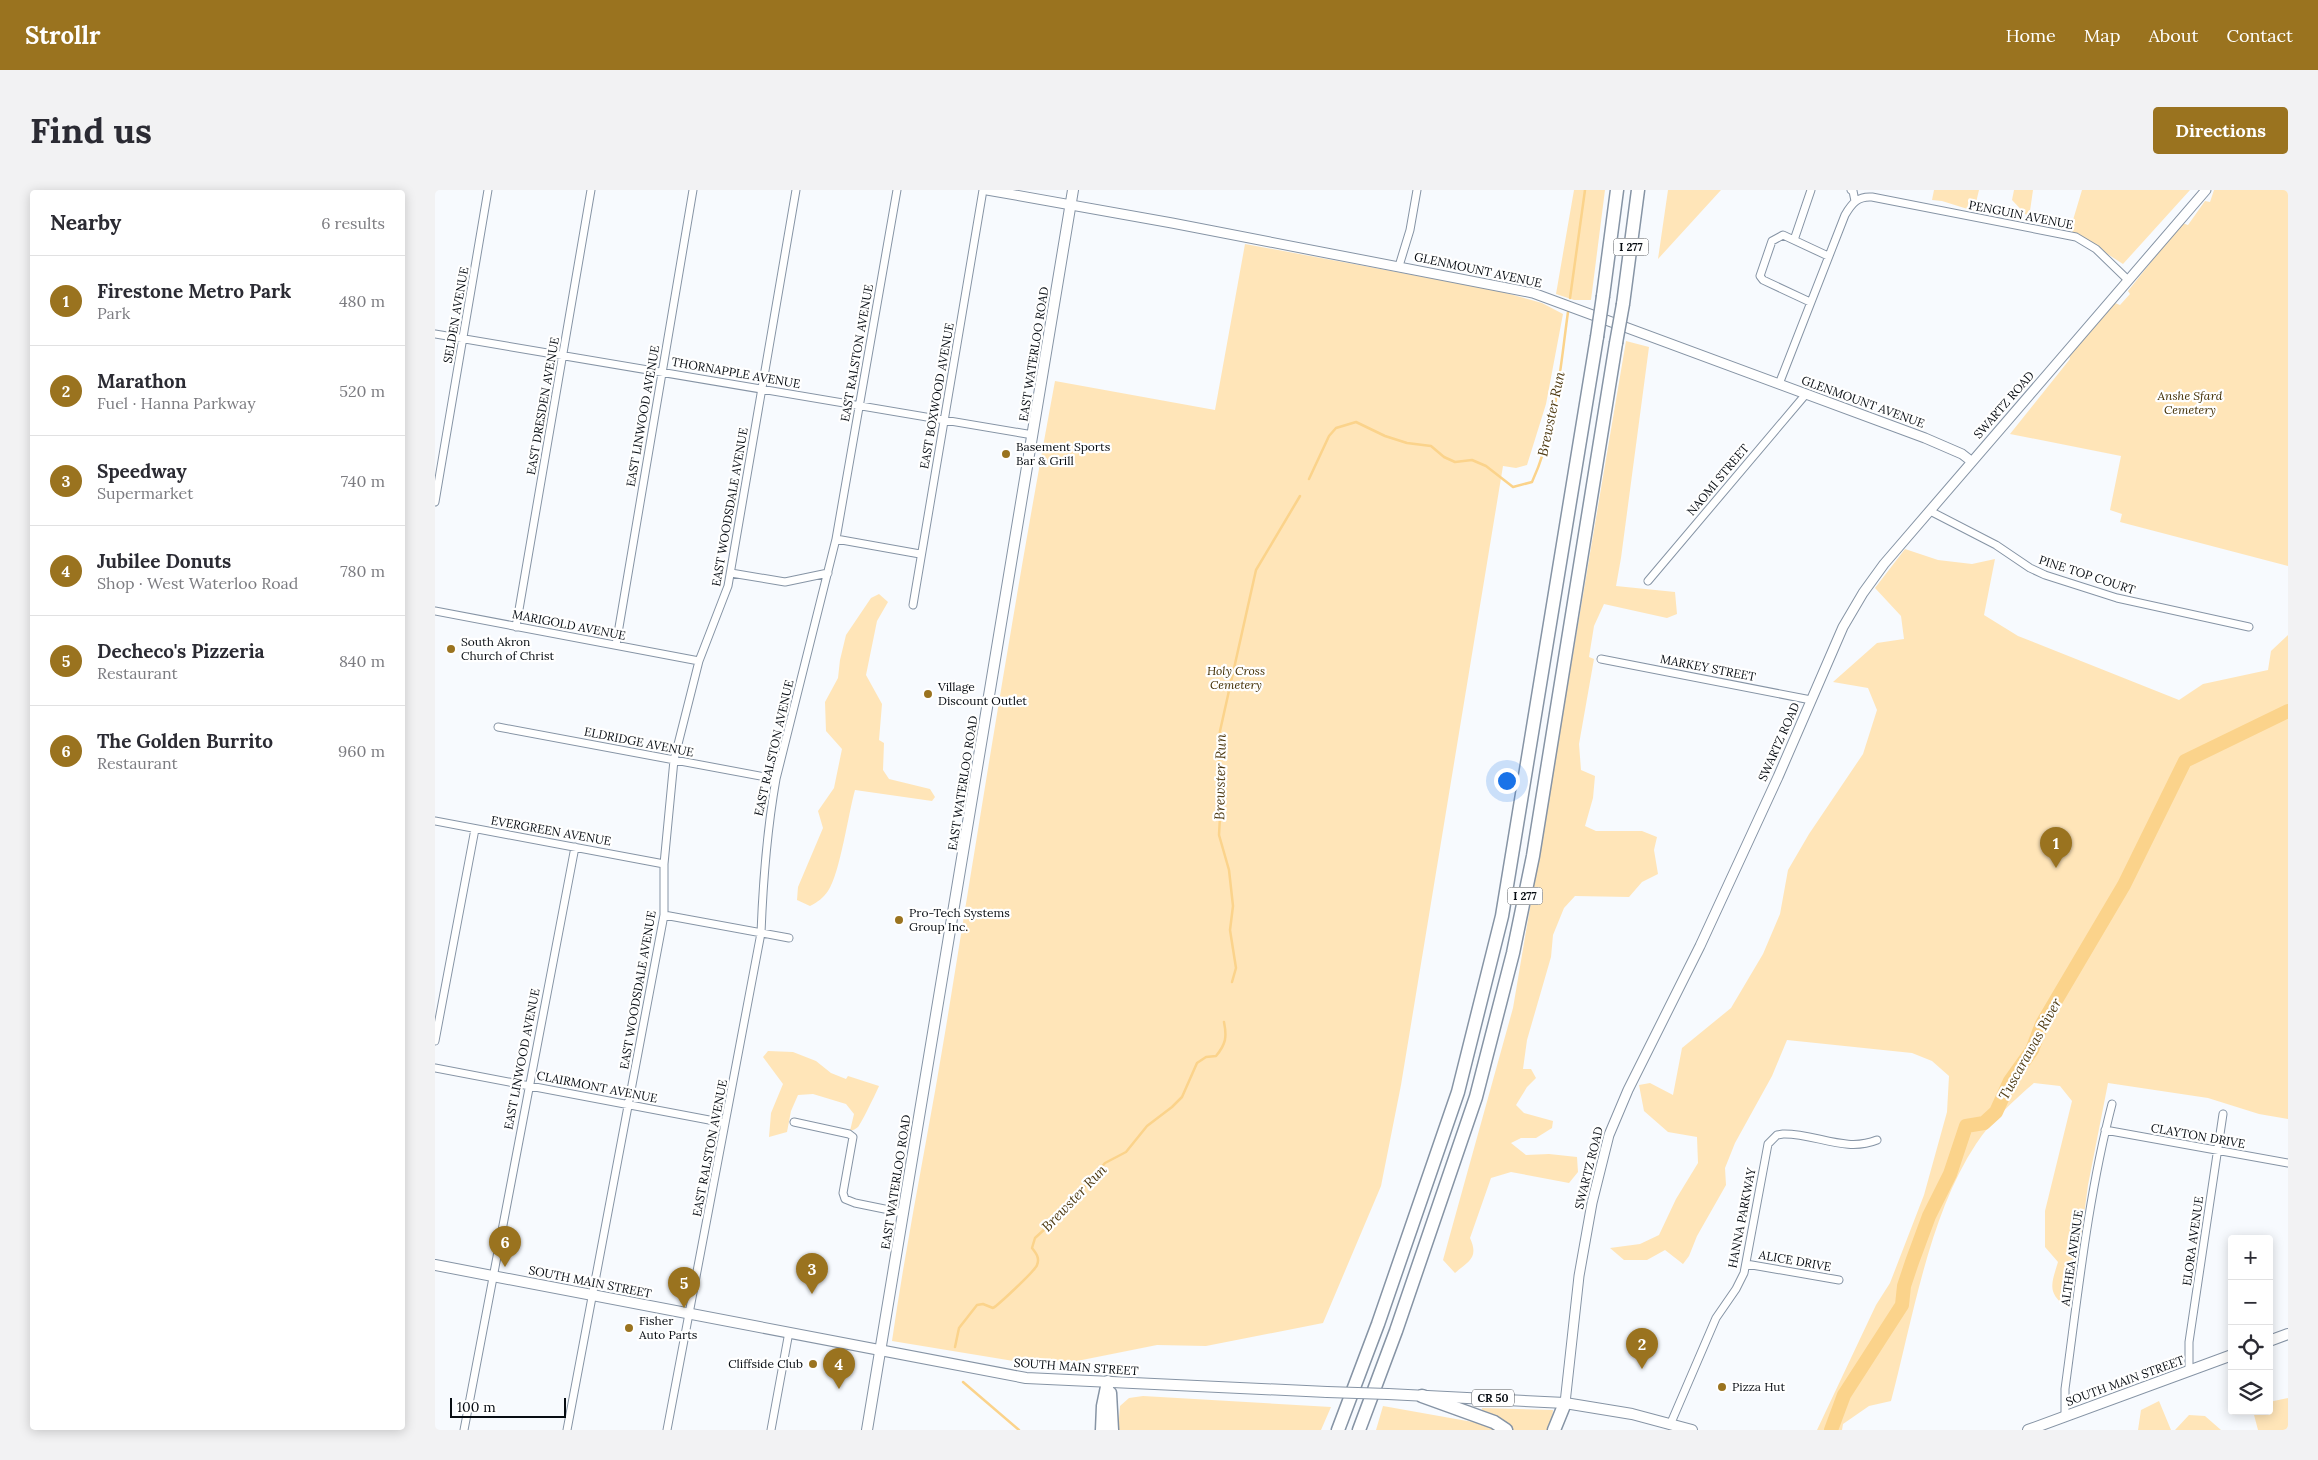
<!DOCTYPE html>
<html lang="en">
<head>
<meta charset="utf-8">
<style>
  :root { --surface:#fff; --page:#f2f2f3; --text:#2b2b33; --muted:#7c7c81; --line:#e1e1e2; --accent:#9a731f }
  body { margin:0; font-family:Lora,serif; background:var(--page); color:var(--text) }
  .controls { position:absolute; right:15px; bottom:15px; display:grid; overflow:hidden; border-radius:5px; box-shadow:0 2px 12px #0003 }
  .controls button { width:45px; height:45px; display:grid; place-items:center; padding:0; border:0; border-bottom:1px solid var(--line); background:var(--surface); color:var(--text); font:25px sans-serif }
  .scale { position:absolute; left:15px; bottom:12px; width:116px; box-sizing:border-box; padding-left:5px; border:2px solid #070c12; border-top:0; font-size:14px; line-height:18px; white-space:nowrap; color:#070c12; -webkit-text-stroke:4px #fff; paint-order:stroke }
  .you { position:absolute; left:1071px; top:590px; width:18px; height:18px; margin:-12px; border:4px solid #fff; border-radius:50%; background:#1a73e8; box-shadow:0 0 0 8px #1a73e833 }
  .badge { display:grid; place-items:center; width:32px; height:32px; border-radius:50%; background:var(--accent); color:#fff; font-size:16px; font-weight:700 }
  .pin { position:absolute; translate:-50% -41px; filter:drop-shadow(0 1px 2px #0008) }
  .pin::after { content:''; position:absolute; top:26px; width:18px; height:15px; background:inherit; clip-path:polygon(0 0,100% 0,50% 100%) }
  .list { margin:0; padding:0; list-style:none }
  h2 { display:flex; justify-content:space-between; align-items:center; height:65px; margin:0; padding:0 20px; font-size:21px }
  h2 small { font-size:16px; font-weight:400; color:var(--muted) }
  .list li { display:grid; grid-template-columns:32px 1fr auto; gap:15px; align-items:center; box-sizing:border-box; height:90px; padding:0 20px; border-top:1px solid var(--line) }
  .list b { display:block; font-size:19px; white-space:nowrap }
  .list p { margin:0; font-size:16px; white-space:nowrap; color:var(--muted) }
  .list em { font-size:16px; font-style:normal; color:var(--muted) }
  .icon { flex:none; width:28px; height:28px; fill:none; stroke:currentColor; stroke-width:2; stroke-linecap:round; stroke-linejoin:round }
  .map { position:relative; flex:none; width:1853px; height:1240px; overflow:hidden; border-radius:5px }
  header { display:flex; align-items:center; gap:30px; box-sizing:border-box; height:70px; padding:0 25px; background:var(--accent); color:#fff }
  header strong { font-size:24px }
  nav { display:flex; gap:28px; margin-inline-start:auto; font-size:18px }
  .intro { display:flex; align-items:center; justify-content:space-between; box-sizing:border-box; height:120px; padding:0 30px }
  h1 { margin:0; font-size:35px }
  .button { padding:12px 22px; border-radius:5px; background:var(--accent); color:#fff; font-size:18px; font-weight:700 }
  main { display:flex; gap:30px; padding:0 30px }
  aside { flex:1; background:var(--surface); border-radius:5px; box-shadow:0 2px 12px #0003 }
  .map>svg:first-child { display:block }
  .green { fill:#ffe5b8 }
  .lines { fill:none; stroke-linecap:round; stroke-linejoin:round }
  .stream { stroke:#fbd38b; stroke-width:2.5 }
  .river { stroke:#fbd38b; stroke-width:14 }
  .minor-casing { stroke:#8694a5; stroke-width:9 }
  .tertiary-casing { stroke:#8694a5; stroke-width:11 }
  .secondary-casing { stroke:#8694a5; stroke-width:12 }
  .primary-casing { stroke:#8694a5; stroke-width:12 }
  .motorway-casing { stroke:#8694a5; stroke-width:15 }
  .minor { stroke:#fff; stroke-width:7 }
  .tertiary { stroke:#fff; stroke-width:9 }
  .secondary { stroke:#fff; stroke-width:10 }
  .primary { stroke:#fff; stroke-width:10 }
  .motorway { stroke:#fff; stroke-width:12 }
  .primary-bridge-casing { stroke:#8694a5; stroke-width:12; stroke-linecap:butt }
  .motorway-bridge-casing { stroke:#8694a5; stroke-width:15; stroke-linecap:butt }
  .primary-bridge { stroke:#fff; stroke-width:10 }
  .motorway-bridge { stroke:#fff; stroke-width:12 }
  .poi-dot { fill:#9a731f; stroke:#fff; stroke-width:2 }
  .labels { text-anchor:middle; stroke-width:4.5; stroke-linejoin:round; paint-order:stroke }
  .shield { fill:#fff; stroke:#515559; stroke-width:1 }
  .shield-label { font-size:11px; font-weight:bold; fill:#070c12 }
  .street-label { font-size:12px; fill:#070c12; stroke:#fff }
  .park-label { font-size:12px; font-style:italic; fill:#412e03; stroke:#fff }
  .poi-label { font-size:12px; fill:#070c12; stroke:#fff; text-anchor:start }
  .water-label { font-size:14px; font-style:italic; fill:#4f3b13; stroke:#fff }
</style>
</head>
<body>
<header>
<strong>Strollr</strong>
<nav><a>Home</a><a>Map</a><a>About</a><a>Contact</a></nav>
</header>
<div class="intro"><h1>Find us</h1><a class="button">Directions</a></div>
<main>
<aside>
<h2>Nearby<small>6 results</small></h2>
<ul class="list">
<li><span class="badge">1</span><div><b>Firestone Metro Park</b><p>Park</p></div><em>480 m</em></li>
<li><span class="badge">2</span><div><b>Marathon</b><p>Fuel · Hanna Parkway</p></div><em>520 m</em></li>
<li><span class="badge">3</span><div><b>Speedway</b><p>Supermarket</p></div><em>740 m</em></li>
<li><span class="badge">4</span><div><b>Jubilee Donuts</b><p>Shop · West Waterloo Road</p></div><em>780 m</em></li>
<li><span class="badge">5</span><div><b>Decheco's Pizzeria</b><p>Restaurant</p></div><em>840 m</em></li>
<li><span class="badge">6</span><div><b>The Golden Burrito</b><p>Restaurant</p></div><em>960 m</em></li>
</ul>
</aside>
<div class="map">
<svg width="1853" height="1240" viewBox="0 0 1853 1240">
  <rect width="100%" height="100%" fill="#f7fafe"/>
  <path class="green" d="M1139 0H1170L1156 110H1139L1121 104Z
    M1233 0H1286L1223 69Z
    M1499 0H1544L1539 21 1507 11 1497 10Z
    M1579 0H1598L1594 28 1577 10Z
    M1647 0H1755L1688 74 1635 40Z
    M1779 0H1853V376L1685 332 1687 324 1675 320 1686 266 1575 244 1635 169 1634 165 1680 113 1685 115 1695 104 1693 101 1747 33 1753 35 1770 11 1775 12Z
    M810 54 1060 100 1107 113 1128 124 1111 214 1092 275 1081 278 1068 276 966 895 946 996 888 1133 771 1156 722 1155 642 1171 590 1173 457 1151C472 1046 494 942 511 837 546 622 580 406 620 191L780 220Z
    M1191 151 1214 157 1186 368 1181 396 1240 402 1242 424 1232 428 1169 414 1159 436 1154 467 1159 469 1144 554 1146 580 1160 586 1158 608 1150 636 1161 641H1207L1222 647 1219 660 1223 684 1207 692 1194 707 1140 706 1129 718 1118 745 1116 767 1092 850 1088 879H1096L1101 888 1092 897 1081 915 1089 923 1118 931 1117 938 1101 948H1086L1076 953 1091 965 1114 964 1142 967 1143 982 1134 993 1076 982 1056 988 1035 1048C1044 1068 1034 1071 1020 1083L1008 1070 1078 818Z
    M1470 359 1503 370 1537 374 1560 369 1549 425 1583 446 1744 510 1768 494 1833 480 1836 461 1853 445V929L1824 924 1773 908 1673 893 1653 995 1640 1093 1632 1118C1612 1102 1616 1095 1623 1072L1610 1057V1021L1637 911 1625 896 1599 893C1578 911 1556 931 1541 954 1494 1025 1478 1128 1456 1211L1434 1216 1408 1234 1407 1240H1382L1441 1115 1455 1093 1489 1005 1512 922 1514 886 1497 871 1477 863 1352 850 1337 886 1300 953 1290 978 1291 995 1262 1046 1254 1066 1248 1074 1230 1060 1212 1070H1189L1175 1058 1205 1054 1224 1045 1241 1009 1263 973 1262 947 1233 942 1209 921 1204 895 1215 893 1238 905 1247 858 1296 818 1328 764 1345 724 1353 680 1374 644 1428 564 1442 520 1433 498 1398 492 1442 453 1469 449 1466 426 1440 398Z
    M444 404 453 412 442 431 431 485 447 514 444 550 449 553 448 580 454 589 495 599 500 607 497 611 420 600C413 625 405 683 393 701 388 708 383 712 375 716L362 710 363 697 388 638 383 621 399 598 407 559 391 541 390 512 403 488 405 470 411 445 436 408Z
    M333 861 358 862 381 871 396 883 411 889 413 886 444 896C443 899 425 936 423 937 421 939 418 940 415 941L419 924 411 914 378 904 363 905 356 921 352 942 334 947 336 923 348 894 328 867Z
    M708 1206 896 1217 886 1240H683L685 1216 694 1208Z
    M1853 1208V1240H1823L1818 1221H1834V1212Z
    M1724 1211 1736 1240H1703L1706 1220Z
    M948 1216 1049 1234 1062 1240H941Z
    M1047 1218 1118 1220 1116 1240H1077L1047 1221Z
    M1754 1225 1770 1226 1786 1240H1740Z"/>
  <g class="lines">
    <path class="stream" d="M1135 108 1150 0
      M874 289 894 246 901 238 921 232 950 246 972 253 996 256 1009 267 1020 272 1037 270 1051 276 1078 297 1097 292C1121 240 1125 179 1133 122
      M797 792 801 778 795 740 798 716 794 680 784 645 787 590 783 564 785 541 821 380 865 306
      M520 1157 524 1138 542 1115 548 1114 558 1118C562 1116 600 1081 602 1075 605 1068 601 1063 597 1058L600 1048 624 1026 670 973 691 962 712 936 737 917 747 907 762 873 771 867 781 866C791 854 792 847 789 832
      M528 1192 584 1240"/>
    <path class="river" d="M1396 1240 1409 1205 1467 1115 1469 1096 1477 1072 1494 1026 1515 984 1531 936 1549 933 1561 922 1575 891 1597 860 1607 834 1689 695 1750 571 1853 521"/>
    <g class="minor-casing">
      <path id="minor" d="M1416 0 1418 1 1420 11
        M1359 50 1376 0
        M964 76 975 40 982 0
        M1375 112 1328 90 1325 86 1337 51 1348 45 1393 66
        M0 144 598 245
        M1344 194 1410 25C1417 13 1423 6 1437 7L1641 47 1661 59 1693 90
        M0 312 53 0
        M1495 321 1561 355 1595 378 1610 385 1682 408 1814 437
        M401 349 485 364
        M296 383 350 392 393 383
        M1213 391 1371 204
        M478 415 548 0
        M0 421 264 471
        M81 437 156 0
        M181 455 258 0
        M1166 469 1376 510
        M63 537 341 589
        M0 631 229 674
        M229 725 354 748
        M0 851 40 639
        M0 878 290 933
        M359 932 414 944 418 947 408 1003 410 1009 420 1013 469 1023
        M1670 940 1853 973
        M1311 1074 1404 1090
        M1754 1181V1152L1788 924
        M1630 1227V1199C1643 1104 1653 1006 1677 914
        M1235 1235 1281 1128 1301 1099 1309 1083 1333 954 1342 945 1348 944C1380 943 1410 963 1442 950
        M29 1240 140 657
        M132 1240 229 725V674L239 570 264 471 293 396 361 0
        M232 1240 326 743C328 691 332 640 341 589L401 349 462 0
        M336 1240 354 1142"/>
    </g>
    <g class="tertiary-casing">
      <path id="tertiary" d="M552 0 737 33 1098 103 1490 248 1527 264 1536 271
        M1130 1213 1144 1086 1157 1013 1174 945 1193 900 1265 756 1343 587 1408 437 1428 403 1449 374 1771 0"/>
    </g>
    <g class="secondary-casing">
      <path id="secondary" d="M1834 1151 1853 1144
        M1130 1213 1197 1224 1257 1240
        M432 1240 638 0
        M1593 1240 1797 1165"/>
    </g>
    <g class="primary-casing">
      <path id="primary" d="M0 1075 591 1188 892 1202
        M953 1204 1130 1213"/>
    </g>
    <g class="motorway-casing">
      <path id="motorway" d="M1168 106 1182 0
        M1188 114 1203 0
        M675 1203 677 1240
        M987 1206 1059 1232 1071 1240
        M667 1240 668 1216 673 1192
        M903 1240 943 1134 1023 902 1067 726 1162 147
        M924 1240 961 1141 1041 907 1078 763 1098 666 1181 153
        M1119 1240 1130 1213"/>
    </g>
    <use href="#minor" class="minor"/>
    <use href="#tertiary" class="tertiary"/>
    <use href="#secondary" class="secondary"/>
    <use href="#primary" class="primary"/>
    <use href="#motorway" class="motorway"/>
    <g class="primary-bridge-casing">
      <path id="primary-bridge" d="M892 1202 953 1204"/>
    </g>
    <g class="motorway-bridge-casing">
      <path id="motorway-bridge" d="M1162 147 1168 106
        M1181 153 1188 114"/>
    </g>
    <use href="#primary-bridge" class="primary-bridge"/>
    <use href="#motorway-bridge" class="motorway-bridge"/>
  </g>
  <g class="poi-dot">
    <circle cx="571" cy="264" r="5"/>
    <circle cx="16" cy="459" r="5"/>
    <circle cx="493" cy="504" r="5"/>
    <circle cx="464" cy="730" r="5"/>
    <circle cx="194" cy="1138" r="5"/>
    <circle cx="378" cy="1174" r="5"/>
    <circle cx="1287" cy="1197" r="5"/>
  </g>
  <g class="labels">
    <g class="shield">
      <rect x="1178.5" y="48.5" width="35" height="17" rx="4"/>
      <rect x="1072.5" y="697.5" width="35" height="17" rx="4"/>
      <rect x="1037" y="1199.5" width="42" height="17" rx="4"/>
    </g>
    <g class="shield-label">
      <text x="1196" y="61">I 277</text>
      <text x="1090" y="710">I 277</text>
      <text x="1058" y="1212">CR 50</text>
    </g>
    <g class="street-label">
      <text transform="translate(1586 25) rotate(11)" y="4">PENGUIN AVENUE</text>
      <text transform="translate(1043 80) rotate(12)" y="4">GLENMOUNT AVENUE</text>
      <text transform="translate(21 125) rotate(-80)" y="4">SELDEN AVENUE</text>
      <text transform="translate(422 163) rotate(-80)" y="4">EAST RALSTON AVENUE</text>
      <text transform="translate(599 164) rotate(-81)" y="4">EAST WATERLOO ROAD</text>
      <text transform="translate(301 183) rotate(10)" y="4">THORNAPPLE AVENUE</text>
      <text transform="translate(502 206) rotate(-80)" y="4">EAST BOXWOOD AVENUE</text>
      <text transform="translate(1428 212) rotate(20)" y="4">GLENMOUNT AVENUE</text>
      <text transform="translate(1569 215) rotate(-49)" y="4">SWARTZ ROAD</text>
      <text transform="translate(108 216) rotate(-80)" y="4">EAST DRESDEN AVENUE</text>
      <text transform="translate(208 226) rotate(-80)" y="4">EAST LINWOOD AVENUE</text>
      <text transform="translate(1283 290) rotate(-50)" y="4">NAOMI STREET</text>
      <text transform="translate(295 317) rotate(-80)" y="4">EAST WOODSDALE AVENUE</text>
      <text transform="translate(1652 385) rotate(18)" y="4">PINE TOP COURT</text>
      <text transform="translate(134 435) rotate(11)" y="4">MARIGOLD AVENUE</text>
      <text transform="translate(1273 478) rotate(11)" y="4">MARKEY STREET</text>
      <text transform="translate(204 552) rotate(11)" y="4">ELDRIDGE AVENUE</text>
      <text transform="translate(1344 552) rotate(-66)" y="4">SWARTZ ROAD</text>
      <text transform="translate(339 558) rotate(-77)" y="4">EAST RALSTON AVENUE</text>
      <text transform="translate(528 593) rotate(-81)" y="4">EAST WATERLOO ROAD</text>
      <text transform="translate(116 641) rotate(10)" y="4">EVERGREEN AVENUE</text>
      <text transform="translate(203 800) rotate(-80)" y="4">EAST WOODSDALE AVENUE</text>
      <text transform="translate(87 869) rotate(-79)" y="4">EAST LINWOOD AVENUE</text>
      <text transform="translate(162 897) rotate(11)" y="4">CLAIRMONT AVENUE</text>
      <text transform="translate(1763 946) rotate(10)" y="4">CLAYTON DRIVE</text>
      <text transform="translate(275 958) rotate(-79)" y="4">EAST RALSTON AVENUE</text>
      <text transform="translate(1154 978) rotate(-76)" y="4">SWARTZ ROAD</text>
      <text transform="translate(461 992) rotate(-81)" y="4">EAST WATERLOO ROAD</text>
      <text transform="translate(1307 1028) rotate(-79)" y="4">HANNA PARKWAY</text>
      <text transform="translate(1758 1051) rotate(-82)" y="4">ELORA AVENUE</text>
      <text transform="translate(1637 1068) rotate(-82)" y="4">ALTHEA AVENUE</text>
      <text transform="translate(1360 1071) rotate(10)" y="4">ALICE DRIVE</text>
      <text transform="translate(155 1092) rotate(11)" y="4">SOUTH MAIN STREET</text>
      <text transform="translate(641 1177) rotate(4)" y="4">SOUTH MAIN STREET</text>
      <text transform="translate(1690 1191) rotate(-20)" y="4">SOUTH MAIN STREET</text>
    </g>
    <g class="park-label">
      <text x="1755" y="210">Anshe Sfard<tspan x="1755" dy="14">Cemetery</tspan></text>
      <text x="801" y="485">Holy Cross<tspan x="801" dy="14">Cemetery</tspan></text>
    </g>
    <g class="poi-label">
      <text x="581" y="261">Basement Sports<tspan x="581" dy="14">Bar &amp; Grill</tspan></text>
      <text x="26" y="456">South Akron<tspan x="26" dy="14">Church of Christ</tspan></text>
      <text x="503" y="501">Village<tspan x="503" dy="14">Discount Outlet</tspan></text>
      <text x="474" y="727">Pro-Tech Systems<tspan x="474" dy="14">Group Inc.</tspan></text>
      <text x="204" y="1135">Fisher<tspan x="204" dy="14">Auto Parts</tspan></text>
      <text x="368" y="1178" text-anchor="end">Cliffside Club</text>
      <text x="1297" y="1201">Pizza Hut</text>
    </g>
    <g class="water-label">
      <text transform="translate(1116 224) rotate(-78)" y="5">Brewster Run</text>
      <text transform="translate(785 587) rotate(-89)" y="5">Brewster Run</text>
      <text transform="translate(1595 859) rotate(-61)" y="5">Tuscarawas River</text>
      <text transform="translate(639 1008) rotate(-46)" y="5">Brewster Run</text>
    </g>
  </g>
</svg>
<div class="controls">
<button>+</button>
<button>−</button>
<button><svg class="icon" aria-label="locate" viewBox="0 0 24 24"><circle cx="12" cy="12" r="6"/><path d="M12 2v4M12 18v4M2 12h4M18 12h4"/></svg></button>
<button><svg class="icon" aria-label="layers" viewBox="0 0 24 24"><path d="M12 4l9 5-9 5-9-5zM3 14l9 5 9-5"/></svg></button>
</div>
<div class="scale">100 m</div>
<div class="you"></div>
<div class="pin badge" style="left:1621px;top:678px">1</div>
<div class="pin badge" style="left:1207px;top:1179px">2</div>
<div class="pin badge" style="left:377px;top:1104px">3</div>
<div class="pin badge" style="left:404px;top:1199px">4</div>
<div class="pin badge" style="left:249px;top:1118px">5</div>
<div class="pin badge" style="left:70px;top:1077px">6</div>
</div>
</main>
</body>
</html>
